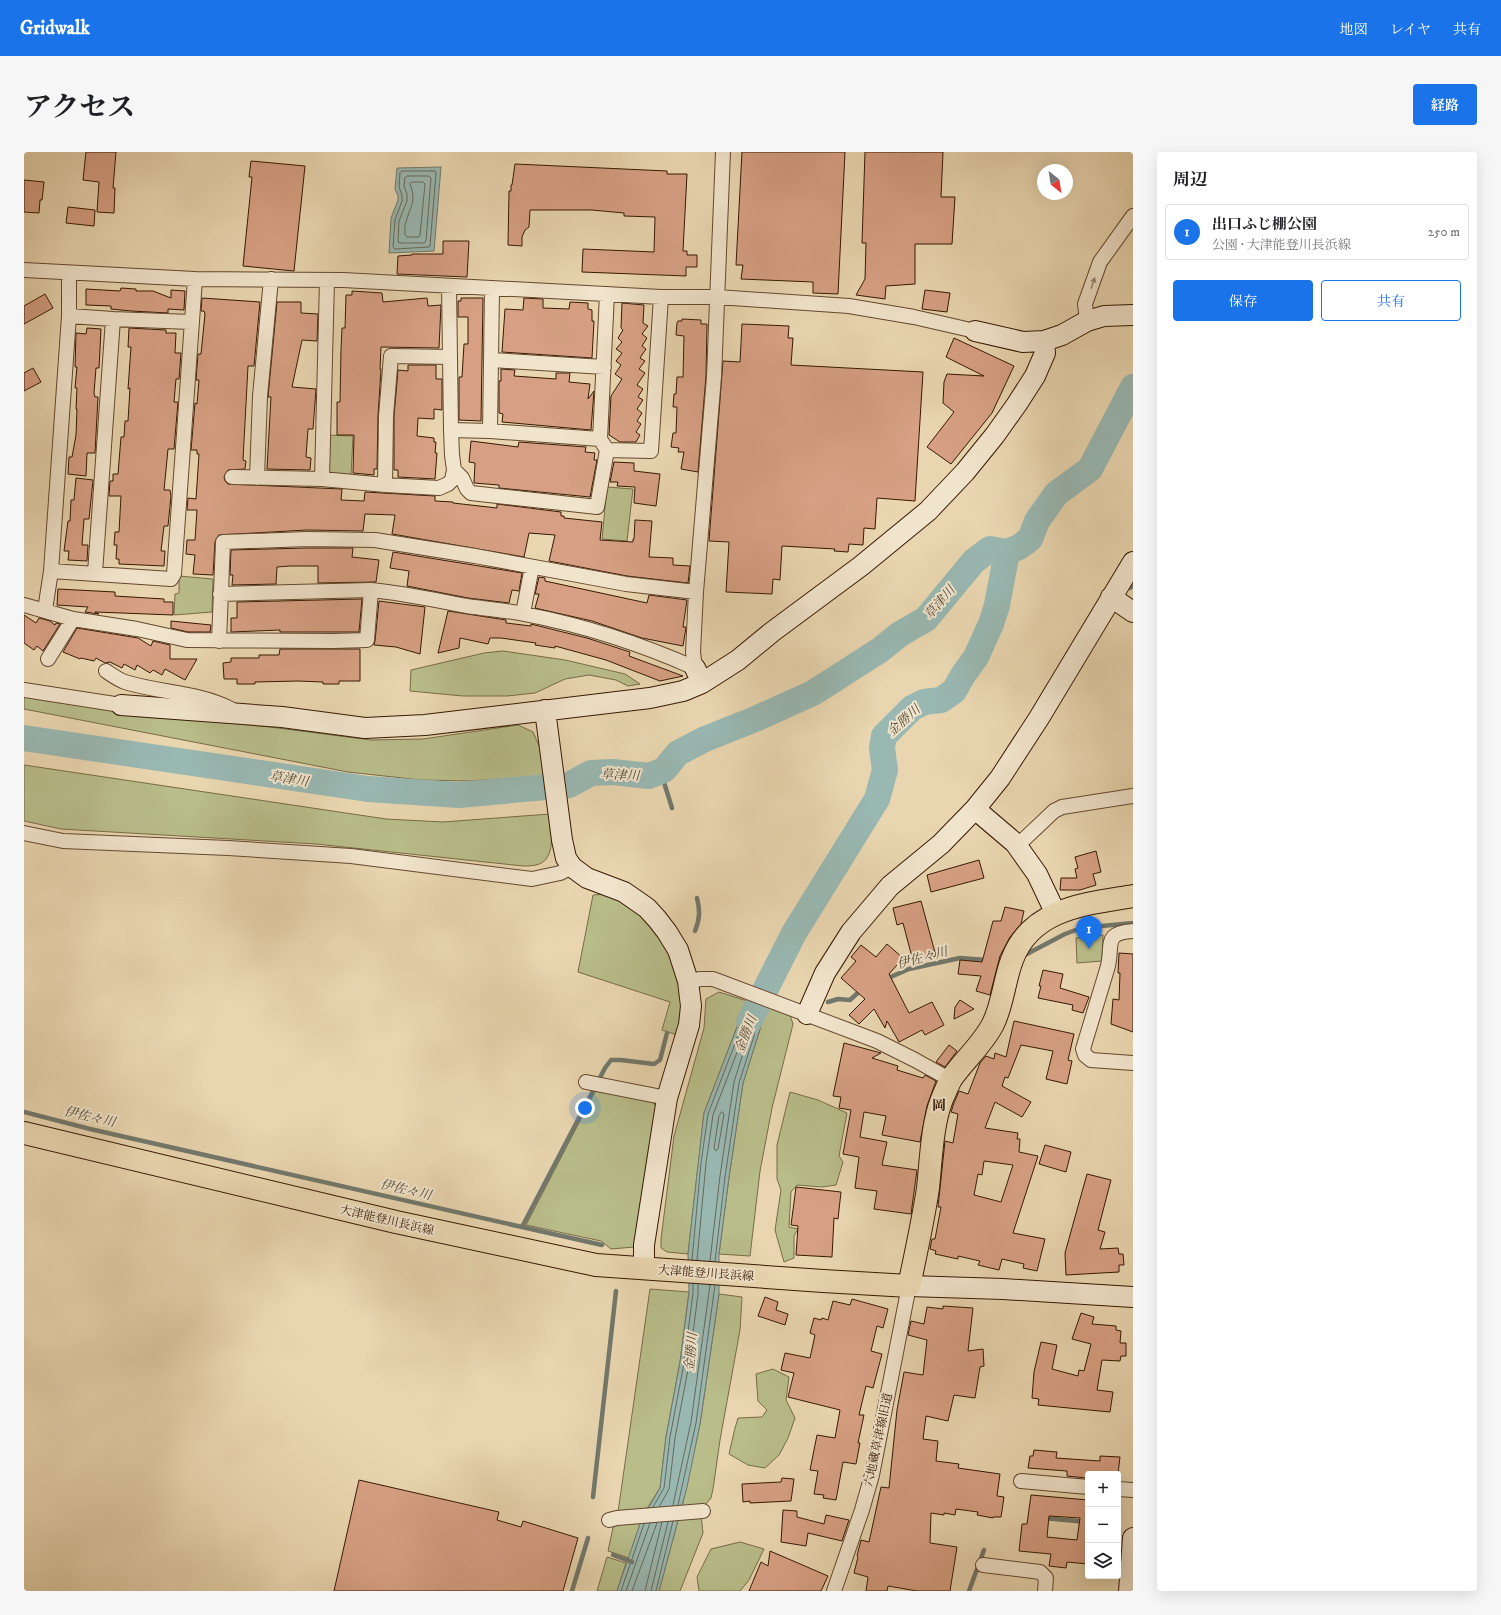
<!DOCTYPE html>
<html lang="ja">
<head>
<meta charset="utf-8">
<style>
  :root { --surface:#fff; --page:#f6f6f6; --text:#202124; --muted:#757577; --line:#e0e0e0; --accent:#1a73e8 }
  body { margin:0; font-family:"IM FELL DW Pica","Noto Serif JP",serif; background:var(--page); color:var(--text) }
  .controls { position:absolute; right:12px; bottom:12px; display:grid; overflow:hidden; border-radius:4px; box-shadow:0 4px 16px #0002 }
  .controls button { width:36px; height:36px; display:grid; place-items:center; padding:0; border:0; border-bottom:1px solid var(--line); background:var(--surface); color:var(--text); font:20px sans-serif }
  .compass { position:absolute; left:1013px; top:12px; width:36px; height:36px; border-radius:50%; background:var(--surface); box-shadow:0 4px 16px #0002; rotate:150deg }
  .you { position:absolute; left:561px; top:956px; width:14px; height:14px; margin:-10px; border:3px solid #fff; border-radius:50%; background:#1a73e8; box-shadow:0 0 0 6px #1a73e833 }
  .badge { display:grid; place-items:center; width:26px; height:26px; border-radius:50%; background:var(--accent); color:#fff; font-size:13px; font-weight:700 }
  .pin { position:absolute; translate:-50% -33px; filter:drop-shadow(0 1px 2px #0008) }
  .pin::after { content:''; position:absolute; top:21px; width:14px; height:12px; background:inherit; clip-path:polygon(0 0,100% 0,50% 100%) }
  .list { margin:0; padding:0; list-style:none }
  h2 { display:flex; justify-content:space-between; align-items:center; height:52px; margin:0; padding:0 16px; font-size:17px }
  h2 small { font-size:13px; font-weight:400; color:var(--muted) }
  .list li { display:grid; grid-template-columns:26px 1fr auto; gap:12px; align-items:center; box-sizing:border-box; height:56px; margin:0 8px 8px; padding:0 8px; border:1px solid var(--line); border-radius:4px }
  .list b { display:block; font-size:15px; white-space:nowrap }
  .list p { margin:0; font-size:13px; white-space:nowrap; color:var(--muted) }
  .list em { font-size:13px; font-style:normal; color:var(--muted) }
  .actions { display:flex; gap:8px; padding:12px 16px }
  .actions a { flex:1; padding:9px 0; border:1px solid var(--accent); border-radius:4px; text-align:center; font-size:14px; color:var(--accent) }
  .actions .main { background:var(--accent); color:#fff }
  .icon { flex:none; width:22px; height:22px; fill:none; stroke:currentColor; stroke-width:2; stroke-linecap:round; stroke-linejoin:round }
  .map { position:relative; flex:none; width:1109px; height:1439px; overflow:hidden; border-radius:4px }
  header { display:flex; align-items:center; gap:24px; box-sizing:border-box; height:56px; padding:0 20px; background:var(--accent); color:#fff }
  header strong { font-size:19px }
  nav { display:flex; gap:22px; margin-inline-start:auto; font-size:14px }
  .intro { display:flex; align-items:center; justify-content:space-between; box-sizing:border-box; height:96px; padding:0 24px }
  h1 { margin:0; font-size:28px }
  .button { padding:10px 18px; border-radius:4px; background:var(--accent); color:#fff; font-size:14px; font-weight:700 }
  main { display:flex; gap:24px; padding:0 24px }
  aside { flex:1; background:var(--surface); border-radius:4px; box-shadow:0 4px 16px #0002 }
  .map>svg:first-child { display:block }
  .green { fill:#b8bd8a; stroke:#786b46 }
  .water { fill:#99b8b2; stroke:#72786c }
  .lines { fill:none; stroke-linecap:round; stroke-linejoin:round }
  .shore { stroke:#68685a; stroke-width:1 }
  .stream { stroke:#72786c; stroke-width:4.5 }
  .river { stroke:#99b8b2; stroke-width:26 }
  .building { fill:#d7a084; stroke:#371902; fill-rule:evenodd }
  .street-casing { stroke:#64482e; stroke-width:16 }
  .secondary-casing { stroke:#371902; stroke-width:22 }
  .primary-casing { stroke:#371902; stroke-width:24 }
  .street { stroke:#f1e4cc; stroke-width:14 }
  .secondary { stroke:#f1e4cc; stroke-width:20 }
  .primary { stroke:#e9d6b0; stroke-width:22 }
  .oneway { fill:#9d8971 }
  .labels { text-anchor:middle; stroke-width:4; stroke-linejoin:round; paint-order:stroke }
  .street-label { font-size:12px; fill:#371902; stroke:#f1e4cc }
  .water-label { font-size:13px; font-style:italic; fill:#544937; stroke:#f1e4cc }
  .quarter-label { font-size:14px; font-weight:bold; fill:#371902; stroke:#f1e4cc }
</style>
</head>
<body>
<header>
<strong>Gridwalk</strong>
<nav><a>地図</a><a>レイヤ</a><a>共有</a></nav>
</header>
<div class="intro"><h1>アクセス</h1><a class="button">経路</a></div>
<main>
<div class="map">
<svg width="1109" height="1439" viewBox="0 0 1109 1439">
  <rect width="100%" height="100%" fill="#e9d6b0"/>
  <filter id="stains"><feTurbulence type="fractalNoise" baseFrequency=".005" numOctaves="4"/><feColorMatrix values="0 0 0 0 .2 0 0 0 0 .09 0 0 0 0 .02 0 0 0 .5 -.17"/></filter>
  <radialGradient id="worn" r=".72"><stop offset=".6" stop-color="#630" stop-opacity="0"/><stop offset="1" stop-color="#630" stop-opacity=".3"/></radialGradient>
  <path class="green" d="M303 283 329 284 327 323 306 322 301 317Z
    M583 335 609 337 603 389 578 387Z
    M155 424 189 427 188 460 150 463 151 442 155 441Z
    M479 499 541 508 601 522 616 532 604 534 592 528 565 523 541 527 511 541 483 544H439L386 539 387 518 460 501Z
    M0 545 163 567 246 575 347 588 399 587 494 573 509 580 516 596 521 624 446 629 397 628 324 620 0 557Z
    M0 613 362 667 419 670 526 662C527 677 533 709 512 713 508 714 503 714 499 714L292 692 37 677 0 669Z
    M582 742 609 757 627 773 646 802 657 839V863L653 883 638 878 646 850 554 820 569 743Z
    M1079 783 1078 809 1053 811 1052 786Z
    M695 840 723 849 680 961 664 1102 643 1100 637 1096V1087L650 984 680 876 682 847Z
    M743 855 766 863 769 872 748 956 736 1019 726 1104 695 1102 705 1025 719 931Z
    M572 938 627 948 632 954 610 1095 587 1097 577 1089 502 1073Z
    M766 940 794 948 823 961 815 1004 819 1010 812 1033 798 1035 773 1033 767 1040 765 1075 774 1077 770 1084V1106L760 1110 751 1078 757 1038 753 1027V993Z
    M626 1137 665 1140 656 1210 642 1285 636 1336 622 1358 594 1360Z
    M695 1142 718 1145 716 1178 696 1288 689 1337 687 1346 681 1353 658 1355 676 1272Z
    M749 1217 765 1225 762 1248 771 1266 764 1286 755 1303 741 1316 724 1313 705 1302 711 1276 714 1266 738 1265 743 1258 734 1249 732 1222Z
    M677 1363 679 1381 656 1439H635L654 1368Z
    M617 1369 605 1406 584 1399 589 1376 592 1372Z
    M716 1390 740 1397 725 1428 716 1439H675L673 1425 687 1397Z
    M583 1405 602 1411 593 1439H573Z"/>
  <path class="water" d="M417 15 410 99 365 101 367 66 374 48V44L371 37 373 16Z
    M723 849 743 855 719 931 705 1025 695 1102V1142L676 1272 663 1335 635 1439H593L617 1369 636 1336 642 1285 656 1210 665 1141 664 1102 680 961Z"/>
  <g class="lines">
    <path class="shore" d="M378 19H411L412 21 406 94 405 95 371 97 369 95 371 68 378 49V43L375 35 376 21Z
      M383 24H405L407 26 402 89 400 91H376L374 90 375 69 383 49V42L380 34 381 26Z
      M388 30H399L401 32 396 83 395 85H383L381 83C381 79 380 74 382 70 386 54 393 50 386 32Z
      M698 960 700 962 694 997 692 999 690 996 695 964Z
      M668 1108 677 1011 684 962 725 855 727 854 736 857 738 859 715 931 701 1025 691 1109
      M673 1108 682 1011 689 963 727 864 729 863 730 866 710 930 696 1024 686 1109
      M649 1353 667 1270 686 1133
      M654 1353 672 1271 691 1133
      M629 1355 640 1336 646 1285 660 1211 669 1141V1132
      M635 1355 645 1337 651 1286 665 1212 674 1142V1132
      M597 1439 620 1372
      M602 1439 626 1371
      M608 1439 633 1371
      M621 1439 638 1370
      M627 1439 644 1370
      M632 1439 649 1369"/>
    <path class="stream" d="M1106 436 1109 434
      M640 618 638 624 648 656
      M671 779C676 767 676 758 673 746
      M999 804 1041 782 1057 776 1109 771
      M862 827 885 817 936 806 963 808
      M804 850 814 847 826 848 838 837
      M0 960 66 977 498 1075 581 916 587 908H597L630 912 636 908 643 881
      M498 1075 578 1093
      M569 1345 592 1139
      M1019 1366 1064 1370
      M589 1403 608 1410
      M548 1439 564 1386
      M945 1439 960 1398"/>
    <path class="river" d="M0 586 344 637 435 643 545 633 567 621 589 620 625 624 640 618 654 601 681 587 729 568 789 541 856 498 876 482 902 467 950 409 966 397 983 400 995 395 1006 387 1013 369 1032 342 1066 317 1109 235
      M725 870 770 781 853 647 861 618 858 596 860 584 888 556 900 550 917 548 930 539 939 523 952 505 967 472 973 453 983 400"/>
  </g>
  <path class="building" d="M62 0H92L89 36H91L90 61 73 60 75 30 59 28Z
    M718 0H821L814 142 789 141V130L717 127 719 113H712Z
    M841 0H919L917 45H931L928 92H891V132L862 134 861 147 832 143 841 127 842 91H838Z
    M227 9 281 14 270 119 219 114 228 25H225Z
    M491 12 643 19V22H663L659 99H663V103H673V115H662V124L558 120 559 97 630 100 631 65 600 64V61L568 58H506L505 75 501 78 498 85V94L484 93 485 39H487V33H488Z
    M0 28 20 30 18 48H16L15 61 0 60Z
    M44 55 71 58 70 74 42 71Z
    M419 89H445L443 125 373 122 374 104 388 103V102H419Z
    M97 136 112 137V139H129L147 146V138L161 139 160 158 144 157V161L107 159 87 157V154L62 153V137L96 139Z
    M901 138 926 141 923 160 898 157Z
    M328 139 358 141 359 150 403 146 404 154 417 153 415 196 357 195 356 217H357L354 264 353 317H350V323L329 321 330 283H313V250H316L317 197 318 176H321L322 143H328Z
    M21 142 29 156 0 172V154Z
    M178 146 236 150 230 214H224L219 308 222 309 221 317 204 318 200 325 201 329 204 332 318 337 317 348 340 349 341 340 411 344V349L429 350V351L473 356V352L537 360V364H540V366L578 370 576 388 609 390V387H610L611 368 628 369 625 405 649 406V413L666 414 664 431 603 424 525 409 531 383 505 381 500 405 368 382 371 363 341 362 339 379 283 378 195 383 191 390 189 423 169 422 171 403 162 402 163 388H171L173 358H163L164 346 172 347 175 302H173V298H167L171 251 173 252 175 228H172L174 202H177L181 162 180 159H177Z
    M437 146H459L457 269 435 268V225H438L440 192H444V165H434V149H437Z
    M500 146 519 147V156L545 157 546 150 564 151V157L568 158V169H570L568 206 478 200 481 157 499 158Z
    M253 150H277V161L294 162 293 189 278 188 268 235 292 237 289 277H284L282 305 287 306 286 318 243 317 247 245H244Z
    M598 151 620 153 619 171 624 174 618 182 623 186 618 194 622 197 616 206 621 209 615 217 621 221 613 233 619 237 614 245 619 248 613 257 618 261 613 269 617 272 612 280 616 283 612 290H596L585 283 587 244 598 227 591 222 597 213 592 209 598 201 592 197 598 190 594 186 599 178 597 176Z
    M658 167 677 168V172H683L682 224 674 320 657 317 660 300H654L655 296 647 295 649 281H652L653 255H649L650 242H652L653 225H659L660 184 652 183 653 171 654 169H658Z
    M718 172 765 174 764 186H769L767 213 899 220 891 349 853 346 851 377 840 376 839 393 825 392 824 400 810 399 811 397 758 394 756 428 749 427 748 442 702 440 705 390 685 389 699 209 716 210Z
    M63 176 77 177 75 216H72L70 241 71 245H74L71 301H63L62 324 44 322 45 305H48L52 283 53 257H52L53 236H51L53 215H51L52 181 62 182Z
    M105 176 142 178V181H152L151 201H157L155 227H152L150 250H154L150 297H144L140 338H146L147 344 144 374H140L137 399H141L140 414 95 412V407H92L93 393H90L91 380H95L97 344H85L86 329H89V322H94L97 285H100L101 269H104L106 236 104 237 107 195H104Z
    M930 186 990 214 968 261 927 312 903 295 930 260 919 251 920 230 923 222 960 224 922 205Z
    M384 213H412V227H418V258L410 257V267L394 266 393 284 410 286V290H412L411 301H413L411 327 374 325V318H370V264L374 218 384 219Z
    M9 216 17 230 0 239V221Z
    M477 217 491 218 490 224 532 227V221H546L545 230 566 232 564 247 570 239 567 278 478 270 479 262 475 261V229H477Z
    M447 289 494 295 495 290 562 295 561 300 571 301 570 308H573L566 345 475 336V333L450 331 451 311 445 310Z
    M590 310 610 311V319L636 322 632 354 610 351 611 335 593 334 594 330H586Z
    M52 326 69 328 65 367H60L58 393H64L63 409 44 408 45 399H40L44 369H46L47 348H50Z
    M283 396H329L328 405 355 408 352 430 294 431V414H266L253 415 252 432 208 433 209 423H206L207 398Z
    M369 400 498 421 495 439 488 438 485 451 444 446 383 434 385 419 366 416Z
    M515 425 521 426V429L623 451 625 443 663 448 659 475H662L659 494 618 486 568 469 511 456 515 442H511Z
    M34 437 91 440V444L140 447V450H149V463L71 460 75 462 61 460 64 455 33 453Z
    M338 447 335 480H256V478L207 480V466H213V450Z
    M355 449 401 455 396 502 372 495 350 493 351 489Z
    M424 459 482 468V471L507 474V472L563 486 606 500 605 504 659 524 636 529 582 508 531 494V496L511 493 512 491 477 486H466L464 492 436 486 435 496 414 501Z
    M0 463 12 471 15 466 26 469 31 473 32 471 36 472 19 499 13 494 10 498 0 491Z
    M147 469 187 473 186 480H164L147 476Z
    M53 476 114 486 127 494 129 489 146 493V507H173L161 528 141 517 138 523 129 518 126 521 113 513 111 518 100 512 98 516 86 510 81 511 72 506 70 509 57 506 56 507 39 500Z
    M256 497H336V529H315V532H299V530L274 529 231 530V532H213V527H200L199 511 207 510V506H235V503H255Z
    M1072 699 1077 720 1069 722 1072 733 1056 738H1036L1037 726H1053L1051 717 1054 716 1051 705Z
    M955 708 960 726 907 740 903 723Z
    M897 749 912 804 891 809H889L879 771 873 773 869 756Z
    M981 755 1000 759 997 772 986 785 976 804 966 843 952 839 957 824 934 822 936 808 958 810 969 769H977Z
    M863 792 879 806 865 822 885 861 908 850 920 873 901 883 898 878 875 890 863 869 861 876 850 857 835 872 825 863 841 847 817 826 832 809 827 805 837 793 852 805Z
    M1095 801 1109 802V880L1087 872 1089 847 1095 848 1096 821H1094Z
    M1019 818 1039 822 1036 836 1065 845 1059 861 1048 858 1049 853 1014 846 1017 834H1015Z
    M936 848 950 857 930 867 931 855Z
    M990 869 1050 882 1044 908 1048 909 1043 932 1022 927 1029 899 997 893 984 926 981 925 978 934 1007 950 998 965 971 950 961 976 994 981 993 987H996L995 1000 1014 1004 989 1081 1021 1087 1013 1119 999 1116 1000 1112 978 1107 975 1118 954 1113 956 1109 934 1104V1107L911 1102 912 1099 906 1097 908 1087H911L917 1055H914L921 989 929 991 934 962 927 960 930 951 935 939 944 942 956 911 962 904 970 907 971 901 982 905ZM960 1009 989 1013 977 1050 950 1043 954 1022 958 1023Z
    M820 891 857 901 848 906 874 914 873 918 899 926 901 923 912 929 903 954 896 990 858 983 862 964 840 960 836 985 863 990 858 1013 893 1018 887 1062 850 1057 853 1039 831 1036 835 1005 819 1002 827 958 815 956 817 945 809 944Z
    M925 893 933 899 921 915 912 910Z
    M1021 993 1047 1000 1042 1020 1015 1012Z
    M1063 1022 1087 1028 1074 1078 1081 1080 1076 1097 1094 1096 1095 1102H1099L1100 1113H1095V1120L1042 1123 1041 1101Z
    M772 1035 817 1040 814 1067 810 1066 808 1105 772 1103 774 1074 767 1073Z
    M741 1145 754 1150 752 1158 764 1162 761 1173 734 1164Z
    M828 1147 864 1157 859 1176 853 1174 847 1199 858 1202 849 1236 842 1234 835 1263H840L834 1291H836L832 1312 819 1310 812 1348 799 1346 800 1343 790 1342 794 1319 786 1318 793 1283 811 1286 816 1258 764 1245 770 1221 757 1218 761 1201 786 1206 791 1183 786 1181 790 1166 797 1168 798 1166 804 1168 809 1149 826 1153Z
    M919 1154 949 1156 944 1199 959 1197 960 1214 956 1215 951 1246 930 1243 924 1269 902 1264 899 1287 914 1289 912 1309 935 1312 934 1316 976 1322 973 1344 980 1345 977 1365H969V1366L953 1363 954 1360 932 1357 931 1363 920 1361V1363L907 1361 906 1391 933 1395 926 1439H893L864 1434 863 1439H842L844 1425 830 1421 834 1405 833 1404 837 1388 845 1390 857 1335 865 1336 873 1258 880 1220 899 1223 903 1188 884 1183 887 1169 900 1172 903 1155 919 1157Z
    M1057 1161 1070 1165 1068 1172 1092 1174V1178L1097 1179 1096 1191H1102V1204H1097L1096 1209 1078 1208 1073 1238 1089 1240 1086 1260 1014 1253 1015 1247 1008 1246 1010 1220 1017 1190 1033 1193 1028 1217 1054 1224 1055 1218 1060 1219 1067 1192 1048 1187Z
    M1010 1298 1033 1300 1032 1306 1076 1309V1304L1096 1305 1094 1322 1062 1321V1326L1043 1324V1319L1004 1316 1006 1304H1009Z
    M758 1326 770 1327 767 1349 726 1351V1349L719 1350 718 1332 757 1330Z
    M335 1328 475 1360 473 1368 497 1375 499 1369 554 1386 539 1439H310Z
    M1007 1343 1064 1348V1412L1043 1410 1042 1416 1025 1414 1027 1402 995 1399 998 1372H1003ZM1025 1364 1056 1366 1053 1388 1023 1385Z
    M759 1358 773 1359V1365L800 1372 802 1363 825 1368 818 1389 784 1381 782 1394 757 1390Z
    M746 1399 804 1424 797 1439H725L737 1410 744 1414Z"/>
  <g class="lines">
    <g class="street-casing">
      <path id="street" d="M0 118 171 127 319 128 637 145H693L825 154 890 165 951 179
        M425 134 427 278 466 279 576 287 583 142
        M45 164 89 167 71 421
        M89 167 167 170
        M1063 169 1061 152 1076 110 1109 64
        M468 208 580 215
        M427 278 428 303 430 318
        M466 279 468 137
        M583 298 627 299 637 145
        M208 325 298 327 361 333 415 336 424 332 428 328 430 318 438 326 443 337 447 341 573 355 583 298 576 287
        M233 326 236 244 247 127
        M298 327 303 128
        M361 333 362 264 367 204 426 205
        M27 419 147 427 150 422 171 127
        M196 442 347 438
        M0 453 49 467 113 477 163 488 310 489 343 488 347 438C379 441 411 448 443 454 462 457 481 458 500 462 558 473 617 492 671 516
        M21 458 27 419 45 164V121
        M499 461 508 415
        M195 489 199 390 283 387 351 388 451 404 602 432 672 440
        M24 507 49 467
        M671 516 669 500 672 440 690 225 699 0
        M82 519C88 523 95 528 101 530 136 541 175 540 207 557
        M0 538 97 553
        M0 681 39 689 204 696 327 704 508 727 536 721 548 715
        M993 694 1030 659 1038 655 1109 644
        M1109 779C1079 781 1089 792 1084 814L1059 897 1061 903 1067 908 1109 911
        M664 829 677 827H689L853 889 891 908 927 928
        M562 930 643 946
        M997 1329 1064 1335
        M1094 1337 1109 1338
        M585 1368 593 1366 679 1359
        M959 1413 1016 1420 1022 1426 1021 1439
        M810 1439 838 1358 848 1323 885 1134"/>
    </g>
    <g class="secondary-casing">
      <path id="secondary" d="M951 179 999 190 1020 189
        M1087 445 1109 460
        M671 516 678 531 714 508 748 480 837 414 904 359 941 320 971 283 993 252 1011 224 1021 201 1020 189 1038 183 1063 169 1080 164 1109 163
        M97 553 258 565 341 576 401 573 626 546 659 539 678 531
        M521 558 538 688 542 706 548 715 563 726 600 740 623 756 633 767 643 780 654 798 664 829 667 854 665 873 643 946 620 1093V1116
        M951 657 991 691 1013 722 1032 762
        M783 862 801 821 827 780 866 734 917 692 951 657 976 626 1015 566 1109 410
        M885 1134 979 1137 1109 1145
        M1105 1439 1109 1386"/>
    </g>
    <g class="primary-casing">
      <path id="primary" d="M0 981 372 1070 572 1113 799 1129 885 1134C892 1101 899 1069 904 1036 907 1008 908 972 918 947 921 940 924 933 927 927 940 908 959 892 969 872 979 852 980 829 988 808 1007 756 1062 752 1109 744"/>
    </g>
    <use href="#street" class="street"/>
    <use href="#secondary" class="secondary"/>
    <use href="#primary" class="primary"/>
  </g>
  <defs><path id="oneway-solid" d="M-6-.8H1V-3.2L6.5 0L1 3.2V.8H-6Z"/></defs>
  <use class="oneway" href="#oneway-solid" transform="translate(1069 131) rotate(-71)"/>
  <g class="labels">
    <g class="street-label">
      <text transform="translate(363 1068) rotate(13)" y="4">大津能登川長浜線</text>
      <text transform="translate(682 1121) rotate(4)" y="4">大津能登川長浜線</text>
      <text transform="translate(854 1288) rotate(-78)" y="4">六地蔵草津線旧道</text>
    </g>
    <g class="water-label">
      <text transform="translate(915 450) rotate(-49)" y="5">草津川</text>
      <text transform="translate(879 568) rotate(-42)" y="5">金勝川</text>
      <text transform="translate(596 622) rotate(3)" y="5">草津川</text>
      <text transform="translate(265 626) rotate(9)" y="5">草津川</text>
      <text transform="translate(898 805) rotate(-15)" y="5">伊佐々川</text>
      <text transform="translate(721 882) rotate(-69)" y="5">金勝川</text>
      <text transform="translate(66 964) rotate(13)" y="5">伊佐々川</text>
      <text transform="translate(382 1037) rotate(13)" y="5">伊佐々川</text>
      <text transform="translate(666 1200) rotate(-85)" y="5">金勝川</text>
    </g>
    <g class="quarter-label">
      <text x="915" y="958">岡</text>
    </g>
  </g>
  <rect width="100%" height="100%" filter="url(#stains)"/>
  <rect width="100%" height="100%" fill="url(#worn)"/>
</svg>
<div class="controls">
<button>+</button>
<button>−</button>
<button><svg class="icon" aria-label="layers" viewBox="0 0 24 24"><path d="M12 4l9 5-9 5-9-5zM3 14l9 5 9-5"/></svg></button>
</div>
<svg class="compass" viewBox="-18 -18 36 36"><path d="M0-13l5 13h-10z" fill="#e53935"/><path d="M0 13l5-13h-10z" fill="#757577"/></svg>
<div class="you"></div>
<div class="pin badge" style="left:1065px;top:797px">1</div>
</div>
<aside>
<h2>周辺<small></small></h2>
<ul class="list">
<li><span class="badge">1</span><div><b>出口ふじ棚公園</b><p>公園 · 大津能登川長浜線</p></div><em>250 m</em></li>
</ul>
<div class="actions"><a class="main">保存</a><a>共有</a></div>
</aside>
</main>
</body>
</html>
